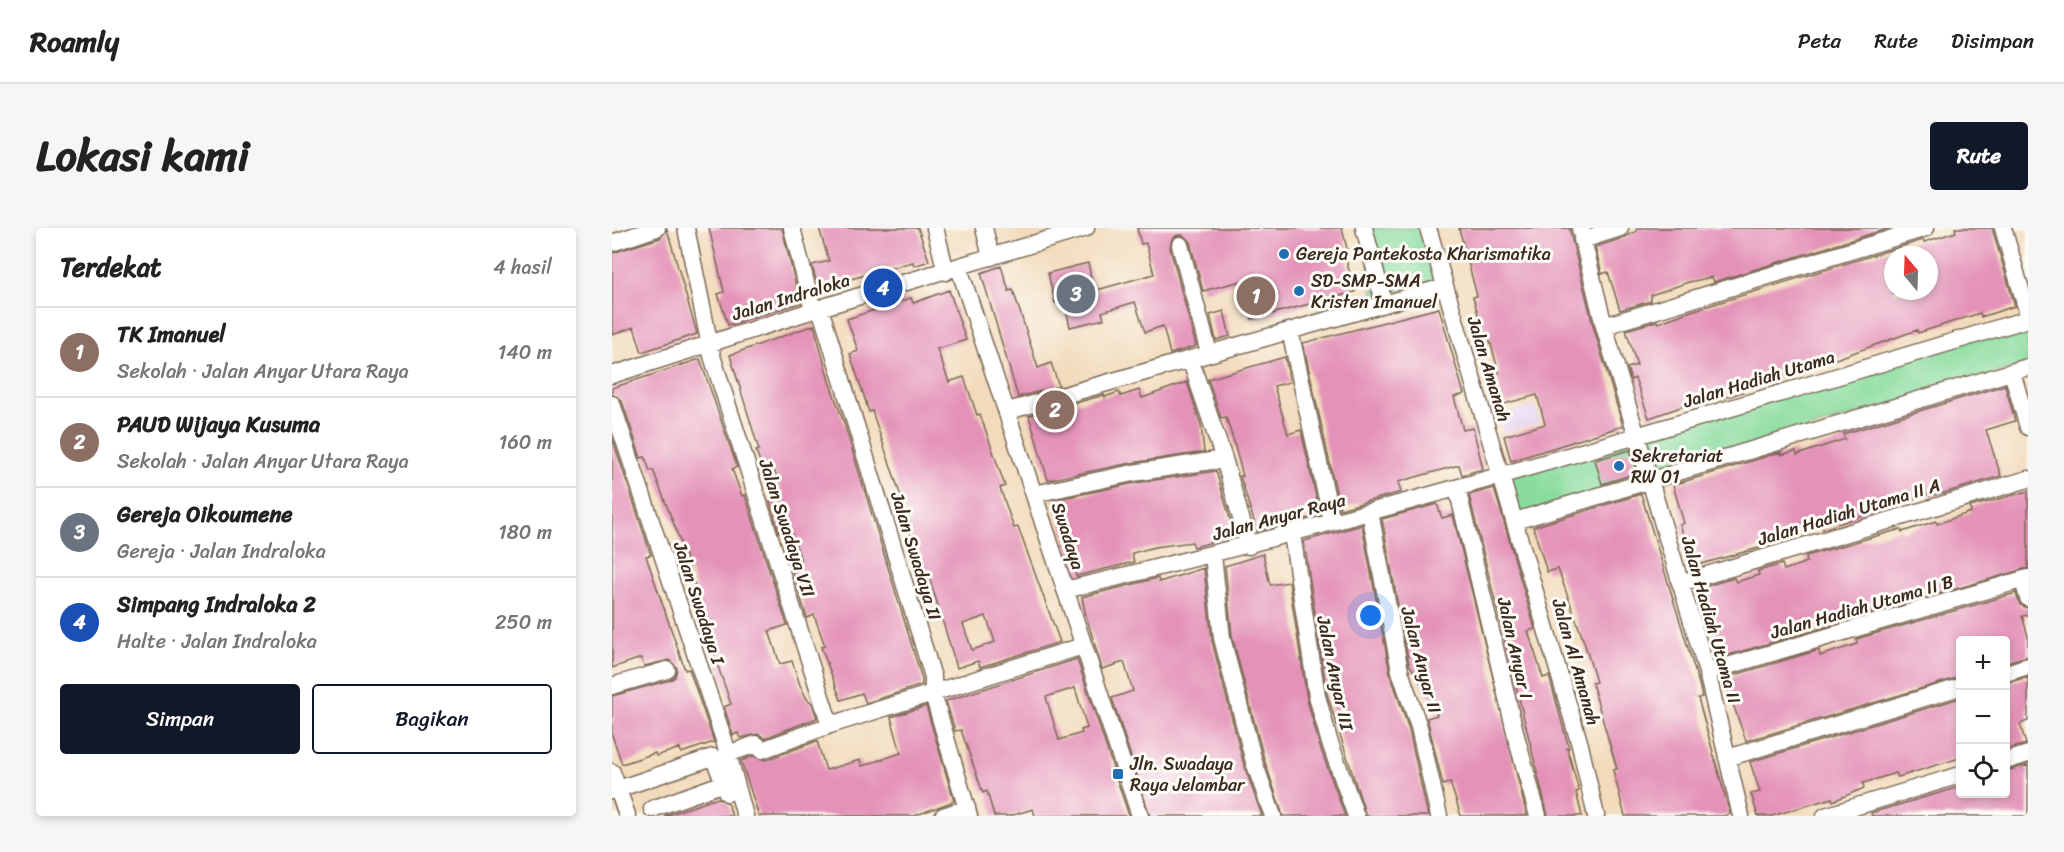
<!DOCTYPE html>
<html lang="id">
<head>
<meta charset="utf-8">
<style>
  :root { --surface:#fff; --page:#f6f6f6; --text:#222; --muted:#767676; --line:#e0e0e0; --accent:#111827 }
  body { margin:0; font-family:Sriracha,sans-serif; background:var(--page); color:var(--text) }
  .controls { position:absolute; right:18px; bottom:18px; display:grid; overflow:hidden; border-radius:6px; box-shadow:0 3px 9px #0003 }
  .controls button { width:54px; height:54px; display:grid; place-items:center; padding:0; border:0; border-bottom:2px solid var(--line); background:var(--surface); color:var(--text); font:30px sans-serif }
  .compass { position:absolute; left:1272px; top:18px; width:54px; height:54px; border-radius:50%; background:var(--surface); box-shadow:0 3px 9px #0003; rotate:341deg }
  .you { position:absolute; left:759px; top:388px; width:21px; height:21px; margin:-15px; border:4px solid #fff; border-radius:50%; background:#1a73e8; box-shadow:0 0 0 9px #1a73e833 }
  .badge { display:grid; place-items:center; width:39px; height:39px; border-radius:50%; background:var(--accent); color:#fff; font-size:20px; font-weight:700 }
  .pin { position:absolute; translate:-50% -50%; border:3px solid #fff; box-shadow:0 2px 6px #0006 }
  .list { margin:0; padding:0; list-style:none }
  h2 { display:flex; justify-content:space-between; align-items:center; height:78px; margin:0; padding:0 24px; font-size:26px }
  h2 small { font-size:20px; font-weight:400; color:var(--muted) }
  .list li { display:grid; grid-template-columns:39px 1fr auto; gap:18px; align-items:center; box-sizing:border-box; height:90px; padding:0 24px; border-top:2px solid var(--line) }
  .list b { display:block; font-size:22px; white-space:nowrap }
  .list p { margin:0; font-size:20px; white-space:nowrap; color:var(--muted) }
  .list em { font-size:20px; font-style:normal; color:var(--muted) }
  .actions { display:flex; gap:12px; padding:18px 24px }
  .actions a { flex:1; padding:14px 0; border:2px solid var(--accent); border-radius:6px; text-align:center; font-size:21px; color:var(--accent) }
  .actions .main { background:var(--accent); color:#fff }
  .icon { flex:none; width:33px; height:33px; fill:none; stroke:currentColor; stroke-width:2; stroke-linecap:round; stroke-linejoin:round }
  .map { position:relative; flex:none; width:1416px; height:588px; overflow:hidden; border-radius:6px }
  header { display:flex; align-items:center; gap:36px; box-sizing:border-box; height:84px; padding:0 30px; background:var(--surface); border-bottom:2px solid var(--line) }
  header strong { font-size:28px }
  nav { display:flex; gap:33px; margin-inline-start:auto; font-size:21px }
  .intro { display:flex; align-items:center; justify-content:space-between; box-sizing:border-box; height:144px; padding:0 36px }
  h1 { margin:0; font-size:42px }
  .button { padding:15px 27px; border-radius:6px; background:var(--accent); color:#fff; font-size:21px; font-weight:700 }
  main { display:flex; gap:36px; padding:0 36px }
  aside { flex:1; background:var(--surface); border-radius:6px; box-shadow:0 3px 9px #0003 }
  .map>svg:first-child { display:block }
  .built { fill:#e5d3f1 }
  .park { fill:#89dc9d; stroke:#62835e; stroke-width:1.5 }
  .building { fill:#e493b8; fill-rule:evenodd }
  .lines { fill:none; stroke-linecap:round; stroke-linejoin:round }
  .minor-casing { stroke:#7b6855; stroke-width:19 }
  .minor { stroke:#fff; stroke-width:16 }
  .poi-dot { fill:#1f6fb2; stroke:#fdfcf7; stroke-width:2 }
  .labels { text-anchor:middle; stroke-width:6; stroke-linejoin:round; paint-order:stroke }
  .poi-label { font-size:18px; fill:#3b2a1e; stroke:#fdfcf7; text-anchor:start }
  .street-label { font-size:18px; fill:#3b2a1e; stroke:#fdfcf7 }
</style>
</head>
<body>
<header>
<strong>Roamly</strong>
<nav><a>Peta</a><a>Rute</a><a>Disimpan</a></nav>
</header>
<div class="intro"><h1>Lokasi kami</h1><a class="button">Rute</a></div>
<main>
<aside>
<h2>Terdekat<small>4 hasil</small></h2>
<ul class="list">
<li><span class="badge" style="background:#8d6e63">1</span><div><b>TK Imanuel</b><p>Sekolah · Jalan Anyar Utara Raya</p></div><em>140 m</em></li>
<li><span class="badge" style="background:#8d6e63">2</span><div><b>PAUD Wijaya Kusuma</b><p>Sekolah · Jalan Anyar Utara Raya</p></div><em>160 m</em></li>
<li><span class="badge" style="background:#6b7280">3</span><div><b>Gereja Oikoumene</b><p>Gereja · Jalan Indraloka</p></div><em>180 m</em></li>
<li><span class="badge" style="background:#1a4fb4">4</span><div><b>Simpang Indraloka 2</b><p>Halte · Jalan Indraloka</p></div><em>250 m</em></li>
</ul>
<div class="actions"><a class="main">Simpan</a><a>Bagikan</a></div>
</aside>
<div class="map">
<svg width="1416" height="588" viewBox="0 0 1416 588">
  <rect width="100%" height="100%" fill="#fdfcf7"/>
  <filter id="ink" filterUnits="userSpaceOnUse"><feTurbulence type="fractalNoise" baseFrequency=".0167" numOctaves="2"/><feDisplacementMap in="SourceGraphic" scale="12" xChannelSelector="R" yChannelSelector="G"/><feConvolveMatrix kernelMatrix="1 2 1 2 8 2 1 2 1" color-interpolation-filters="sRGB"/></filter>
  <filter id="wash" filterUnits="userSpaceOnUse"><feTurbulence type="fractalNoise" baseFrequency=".008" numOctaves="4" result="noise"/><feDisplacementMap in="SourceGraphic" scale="24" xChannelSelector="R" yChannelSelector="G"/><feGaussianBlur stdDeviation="1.35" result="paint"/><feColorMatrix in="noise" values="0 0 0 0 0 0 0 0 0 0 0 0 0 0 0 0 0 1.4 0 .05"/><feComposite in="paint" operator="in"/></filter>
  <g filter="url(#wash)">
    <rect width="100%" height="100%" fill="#f2dbbc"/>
    <path class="built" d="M923 177 928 195 891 205 886 188Z"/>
    <path class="park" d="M751 0H821L825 54 762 69Z
      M1416 91V136L907 287 895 249Z"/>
    <g id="blocks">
      <path class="building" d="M97 0H170L188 75 116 97 106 66 112 64Z
        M207 0H306L317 33 302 38 301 34 206 60 200 37 217 33Z
        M525 0H730L735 21 732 24 743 64 640 91 629 53 591 63 578 14 571 7H566L560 10 558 20 584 118 558 126 551 98 533 104 523 74 490 84 492 91 458 99 452 73 443 75 436 45 476 35 481 59 484 58 485 62 542 46 534 15 529 16Z
        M847 0H957L982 101 1011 198 899 233 892 208 933 196 925 167 892 176 883 146 887 145 876 106 872 107 861 69 865 68Z
        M1024 0H1278L1102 54 1100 49 1077 54 1039 67V73L1008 82 996 44 990 46 983 19 1011 10 1025 3Z
        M1343 0H1380L1403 78 1369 89 1368 85 1306 105 1305 102 1221 132 1220 128 1160 150V148L1129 158 1131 164 1105 172 1104 167 1037 190 1023 150 1019 152 1015 140 1025 137 1014 102 1045 93 1046 95 1076 84 1311 12 1312 14 1344 4ZM1281 27H1317V63H1292L1281 66Z
        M55 1 85 106 30 124 22 99 0 107V25L48 10Z
        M389 38 397 63 401 62 426 140 439 135 447 158 406 169 369 45Z
        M337 62 354 112 325 121 337 154 352 149 365 187 368 186 393 258 388 260 402 300 406 299 448 414 368 439 366 433 345 440 318 352 314 353 295 296 298 295 260 183 257 184 252 168 238 126 246 123 235 91 299 70 301 75ZM374 388 383 414 360 422 351 396Z
        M827 80 852 166 842 169 851 202 861 200 871 241 850 247 847 237 786 254 789 264 728 281 691 115Z
        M612 83 618 108 604 112 598 87Z
        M202 97 217 153 232 195 310 451V457L254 475 250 465 229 472 209 419 213 418 202 387 195 390 178 336 189 332 178 300 167 304 158 274 171 269 163 244 158 246 155 237 150 239 144 223 147 222 118 127Z
        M673 129 678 154 662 158 676 206 689 202 708 287 645 303 628 248H631L621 211 614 189 609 190 596 151Z
        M88 131 125 239 120 241 130 268 133 267 175 397 157 403 168 436 180 433 188 457 195 471 200 475 205 490 153 510 146 506 128 510 126 505 121 507 112 479 119 476 92 398 81 362 84 361 63 299 41 242 38 243 33 229 29 230 10 173 0 166V160Z
        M575 154 589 197 592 224 519 235 436 252 417 188 492 167 493 169 507 164 509 168 527 162 530 170Z
        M1393 157 1403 193 1374 202 1389 248 1335 264 1318 268V265L1211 301 1209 294 1176 304 1179 311 1082 338 1068 297 1072 295 1061 257 1169 224V227L1184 223 1185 227 1233 211 1231 206Z
        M0 209 39 327 34 328 73 442 77 441 102 514 69 525 68 520 44 528 43 525 10 536 0 507V468L58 452 63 449 65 440 57 432 32 438 29 430 0 440Z
        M1018 222 1025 245 990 256 983 232Z
        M604 243 623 308 582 319 580 314 543 319 520 325 522 334 464 348 442 272 523 255Z
        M882 260 923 401 916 403 931 450 937 448 957 520H955L967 563 964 564 970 588H936L857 267Z
        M1416 263V340L1110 429 1095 387 1098 386 1091 359 1122 350 1124 354 1147 347 1146 343 1170 336 1172 342 1195 334 1194 328 1289 301 1290 304 1324 293 1325 296 1359 284 1358 279Z
        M1029 266 1087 456 1090 469 1086 470 1118 586 1111 588H1013L1001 542 1005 541 980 455 984 454 973 417 946 341 935 344 921 299Z
        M825 276 830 290 841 287 915 588H849L838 554 831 557 815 490 825 487 820 472 797 436 770 291Z
        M750 297 778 445 797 502 816 588H754L715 466 692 313Z
        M651 326 658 357 677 354 695 471 707 516 733 588H671L652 531 620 408 613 338Z
        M592 340 600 413 632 537 650 588H538L500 470 521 463 512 434 490 441 473 384 470 369 546 350 547 354Z
        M1404 365 1408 377 1416 380V387L1410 388 1416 408V428L1394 434V412H1348V449L1134 513 1112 450 1207 422 1208 428 1245 416 1244 411Z
        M465 431 517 588H423L421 581 398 588H382L375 563 371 565 349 502 343 503 334 473ZM463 460 475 500 469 502 470 505 447 512 434 469Z
        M1416 449V493L1408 496 1414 516 1394 522V455Z
        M1348 470V530L1286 549 1284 545 1261 552 1251 555 1252 560 1221 573 1220 570 1160 588H1146L1139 566 1148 564 1138 534Z
        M314 478 342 573 302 588H147L129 533 141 528 154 532 205 513 214 542 248 532 250 538 289 525 279 489Z
        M1416 537V588H1260L1259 585 1348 559V566H1394V543Z
        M106 570 116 575 120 588H52Z"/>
    </g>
  </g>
  <g filter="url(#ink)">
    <use href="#blocks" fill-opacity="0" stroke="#7b6855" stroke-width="1.5"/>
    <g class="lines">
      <g class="minor-casing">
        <path id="minor" d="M74 0 100 128 218 497
          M180 0 201 82
          M323 0 334 44
          M372 0 379 29
          M752 0 772 75
          M816 0 968 517 984 588
          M968 0 992 98 1095 444 1129 588
          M1391 0 1416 86
          M970 12 1008 0
          M0 15 45 0
          M568 17 597 125
          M347 40 528 588
          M208 80 321 449V466L357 588
          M992 98 1314 0
          M678 103 720 294
          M578 131 612 231 637 318
          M1400 144 1416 199
          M0 147 208 80 474 0
          M0 176 112 512 133 588
          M396 183 832 59
          M845 260 905 512 926 588
          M422 266 521 245 612 231
          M758 284 788 443 807 499 827 588
          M903 293 1416 139
          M680 306 705 468 717 512 744 588
          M601 327 610 410 642 534 661 588
          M1411 352 1416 370
          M1068 355 1416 251
          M453 362C778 285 1097 187 1416 91
          M1095 444 1416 350
          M1394 445 1416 438
          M0 458 55 442
          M116 526 144 516 150 522 218 497 471 418
          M1115 530 1348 459
          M1394 533 1416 526
          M0 544 15 587
          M0 563 101 529 112 555
          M40 581 112 555 115 565
          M331 588 355 580
          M1213 588 1348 547"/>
      </g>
      <use href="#minor" class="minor"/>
    </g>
  </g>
  <g class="poi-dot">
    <circle cx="672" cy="26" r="6"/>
    <circle cx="687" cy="63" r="6"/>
    <circle cx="1007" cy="238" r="6"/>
    <rect x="500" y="540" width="12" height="12" rx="3"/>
  </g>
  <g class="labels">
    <g class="poi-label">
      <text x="684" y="32">Gereja Pantekosta Kharismatika</text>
      <text x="699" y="59">SD-SMP-SMA<tspan x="699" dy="21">Kristen Imanuel</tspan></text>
      <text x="1019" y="234">Sekretariat<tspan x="1019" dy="21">RW 01</tspan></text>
      <text x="518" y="542">Jln. Swadaya<tspan x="518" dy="21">Raya Jelambar</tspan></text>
    </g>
    <g class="street-label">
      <text transform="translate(179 69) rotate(-17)" y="6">Jalan Indraloka</text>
      <text transform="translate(877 141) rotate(73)" y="6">Jalan Amanah</text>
      <text transform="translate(1147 151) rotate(-17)" y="6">Jalan Hadiah Utama</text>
      <text transform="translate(1237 284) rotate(-17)" y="6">Jalan Hadiah Utama II A</text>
      <text transform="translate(667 289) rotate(-15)" y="6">Jalan Anyar Raya</text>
      <text transform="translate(175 300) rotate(72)" y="6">Jalan Swadaya VII</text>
      <text transform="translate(456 308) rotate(72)" y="6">Swadaya</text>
      <text transform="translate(304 328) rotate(73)" y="6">Jalan Swadaya II</text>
      <text transform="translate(87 375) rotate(72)" y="6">Jalan Swadaya I</text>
      <text transform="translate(1250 379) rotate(-16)" y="6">Jalan Hadiah Utama II B</text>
      <text transform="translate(1099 392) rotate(74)" y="6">Jalan Hadiah Utama II</text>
      <text transform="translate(903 420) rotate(77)" y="6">Jalan Anyar I</text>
      <text transform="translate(809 432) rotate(75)" y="6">Jalan Anyar II</text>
      <text transform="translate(964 434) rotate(74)" y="6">Jalan Al Amanah</text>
      <text transform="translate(723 445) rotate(78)" y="6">Jalan Anyar III</text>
    </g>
  </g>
</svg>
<div class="controls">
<button>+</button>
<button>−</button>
<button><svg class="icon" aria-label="locate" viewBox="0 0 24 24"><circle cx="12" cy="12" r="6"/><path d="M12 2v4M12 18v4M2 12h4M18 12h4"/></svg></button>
</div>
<svg class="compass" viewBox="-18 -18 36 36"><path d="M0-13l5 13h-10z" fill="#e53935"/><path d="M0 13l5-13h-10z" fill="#767676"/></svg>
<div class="you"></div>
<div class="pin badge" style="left:644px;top:68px;background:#8d6e63">1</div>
<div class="pin badge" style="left:443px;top:182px;background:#8d6e63">2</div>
<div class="pin badge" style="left:464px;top:66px;background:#6b7280">3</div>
<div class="pin badge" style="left:271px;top:60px;background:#1a4fb4">4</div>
</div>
</main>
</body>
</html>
